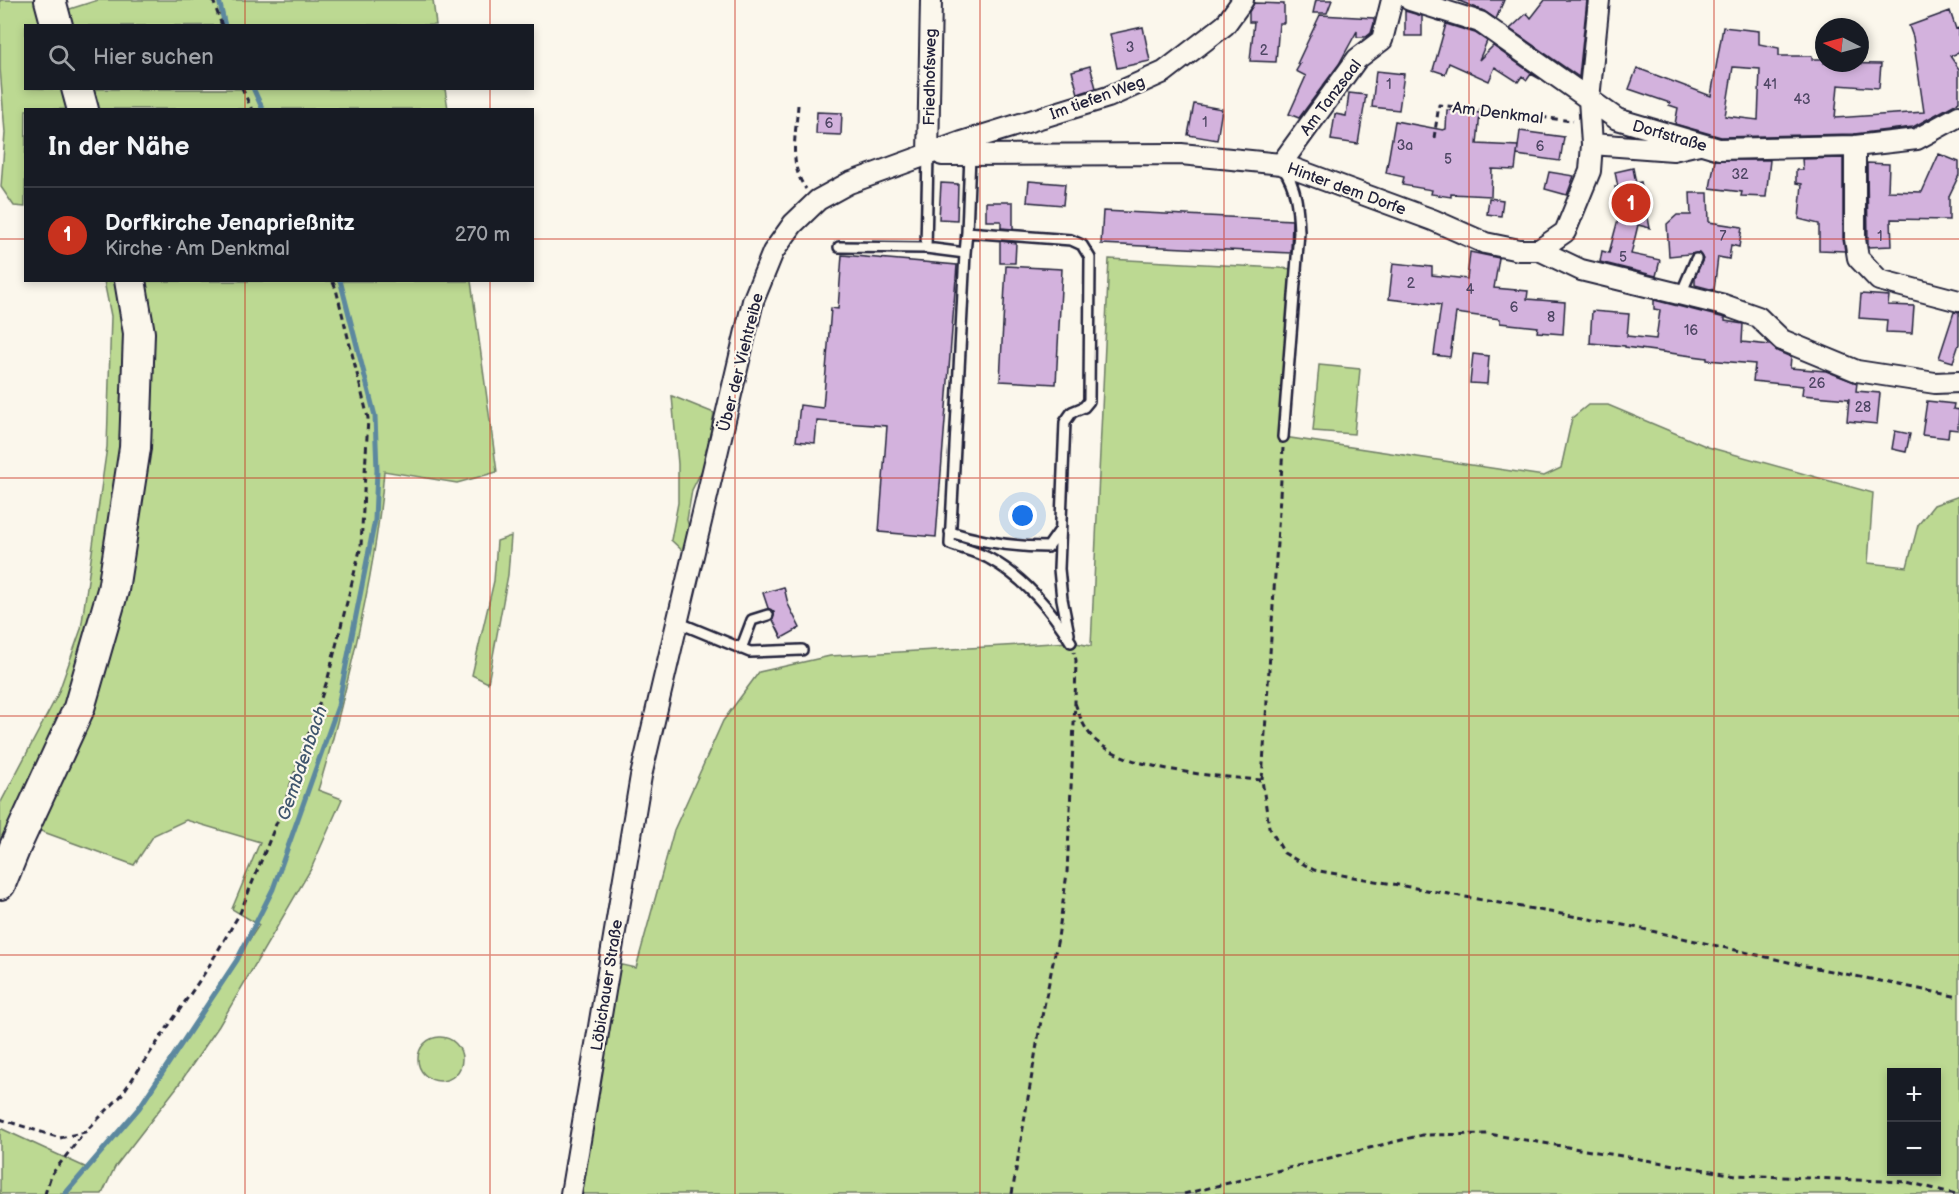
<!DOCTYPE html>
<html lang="de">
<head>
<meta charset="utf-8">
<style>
  :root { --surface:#171b24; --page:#242831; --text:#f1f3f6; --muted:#9ea1a6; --line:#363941; --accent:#c8321e }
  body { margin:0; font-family:"Balsamiq Sans",sans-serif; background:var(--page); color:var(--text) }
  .controls { position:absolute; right:18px; bottom:18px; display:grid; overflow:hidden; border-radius:0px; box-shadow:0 3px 9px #0003 }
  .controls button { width:54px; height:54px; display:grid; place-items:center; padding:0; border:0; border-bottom:2px solid var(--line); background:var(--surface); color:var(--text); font:30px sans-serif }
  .compass { position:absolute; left:1815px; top:18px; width:54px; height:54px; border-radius:50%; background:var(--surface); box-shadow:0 3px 9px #0003; rotate:276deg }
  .you { position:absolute; left:1023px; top:516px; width:21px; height:21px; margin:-15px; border:4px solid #fff; border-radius:50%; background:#1a73e8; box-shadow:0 0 0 9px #1a73e833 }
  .badge { display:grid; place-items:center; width:39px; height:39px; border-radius:50%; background:var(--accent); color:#fff; font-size:20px; font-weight:700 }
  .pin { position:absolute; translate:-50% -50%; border:3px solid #fff; box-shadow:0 2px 6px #0006 }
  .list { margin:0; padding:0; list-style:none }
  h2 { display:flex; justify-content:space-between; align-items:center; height:78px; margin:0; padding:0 24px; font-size:26px }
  h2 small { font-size:20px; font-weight:400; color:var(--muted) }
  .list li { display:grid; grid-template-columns:39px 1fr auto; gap:18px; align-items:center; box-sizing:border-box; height:96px; padding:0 24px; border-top:2px solid var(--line) }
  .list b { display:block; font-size:22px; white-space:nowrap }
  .list p { margin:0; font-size:20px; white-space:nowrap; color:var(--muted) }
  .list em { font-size:20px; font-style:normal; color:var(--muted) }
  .icon { flex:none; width:33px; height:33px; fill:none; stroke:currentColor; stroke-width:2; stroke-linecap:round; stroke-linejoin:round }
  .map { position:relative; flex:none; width:1959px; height:1194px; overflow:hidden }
  .search { position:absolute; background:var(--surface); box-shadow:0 3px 9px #0003; left:24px; top:24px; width:510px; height:66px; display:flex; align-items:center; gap:15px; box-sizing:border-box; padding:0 21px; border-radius:0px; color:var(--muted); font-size:22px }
  .panel { position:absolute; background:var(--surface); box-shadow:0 3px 9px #0003; left:24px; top:108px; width:510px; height:174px; border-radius:0px }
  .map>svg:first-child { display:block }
  .green { fill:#bcd992; stroke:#6f7e66; stroke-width:1.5; fill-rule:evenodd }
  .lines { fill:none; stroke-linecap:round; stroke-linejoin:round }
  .stream { stroke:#5c889f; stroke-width:5 }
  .building { fill:#d3b2dd; stroke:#22223b; stroke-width:1.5; fill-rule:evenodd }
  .service-casing { stroke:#22223b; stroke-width:14 }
  .minor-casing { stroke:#22223b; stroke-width:24 }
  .primary-casing { stroke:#22223b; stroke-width:34 }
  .path { stroke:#22223b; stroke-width:3; stroke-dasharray:6 4.5; stroke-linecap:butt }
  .service { stroke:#fbf7ec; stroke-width:9 }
  .minor { stroke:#fbf7ec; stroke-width:20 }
  .primary { stroke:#fbf7ec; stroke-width:30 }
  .grid { fill:none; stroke:#c8321e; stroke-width:1.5; stroke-opacity:0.55 }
  .labels { text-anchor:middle; stroke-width:4.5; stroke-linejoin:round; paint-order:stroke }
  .number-label { font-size:14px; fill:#4e4664 }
  .street-label { font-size:16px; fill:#22223b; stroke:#fbf7ec }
  .water-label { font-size:18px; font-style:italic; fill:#3f556d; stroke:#fbf7ec }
</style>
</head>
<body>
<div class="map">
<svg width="1959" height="1194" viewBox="0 0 1959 1194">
  <rect width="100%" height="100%" fill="#fbf7ec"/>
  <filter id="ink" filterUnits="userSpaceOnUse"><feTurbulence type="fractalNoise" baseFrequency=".0167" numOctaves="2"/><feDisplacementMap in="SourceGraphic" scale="12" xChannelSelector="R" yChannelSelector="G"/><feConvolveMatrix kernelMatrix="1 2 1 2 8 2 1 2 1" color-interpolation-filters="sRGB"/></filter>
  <g filter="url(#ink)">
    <path class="green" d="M0 0H39L47 25 26 26V88L68 89 74 109 26 110 25 207 14 206 1 187 5 133 0 68Z
      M98 0H433L436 25 57 26 54 14Z
      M77 89H445L448 109H83Z
      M1109 259 1296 269 1284 437 1544 476 1561 468 1572 418 1588 405H1608L1708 447 1873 493 1868 563 1907 567 1918 525 1934 505 1959 496V1194H571L609 962 636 968 674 830 723 721 759 672 830 656 1071 642 1091 646ZM1892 1072H1936V1172H1892Z
      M104 281H121L131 398 87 657 0 874V804L58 694 81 629 107 447 111 316Z
      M140 281H471L497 472 457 483 384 471C379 537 366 602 351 666 341 708 331 749 318 790L342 799 311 869 219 1026 177 1087 115 1167 102 1194H0V1128L87 1168 139 1108 259 925 232 909 260 842 186 820 154 835 134 865 38 830 102 665Z
      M1319 365 1360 369 1354 434 1313 431Z
      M672 396 714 413 704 466 692 490 687 520 691 534 686 554 671 540 678 503V464Z
      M511 536 508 575 488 683 472 675 494 581 497 541Z
      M418 1059a22 22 0 1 1 44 0a22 22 0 1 1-44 0Z"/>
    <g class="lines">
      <path class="stream" d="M219 0 225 26
        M253 88 263 110
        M65 1194 139 1108 237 960 273 889 338 706 375 520 377 470 375 416 340 280"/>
    </g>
    <path class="building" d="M1316 0H1332L1327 13H1313Z
      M1457 0H1504L1496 19 1484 11Z
      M1545 0H1587L1579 77 1510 29 1527 13 1531 18Z
      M1254 3 1284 4V23H1279L1276 62 1250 61 1254 22H1249V12Z
      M1405 11 1422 16V36H1405Z
      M1950 11 1956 29 1959 28V53L1950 56 1959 69V102L1913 127 1854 134 1721 137 1675 124 1678 108 1669 105 1670 103 1629 89 1637 68 1711 96 1723 27 1759 31V44L1779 48V56H1812V59H1824V63L1881 64 1879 88 1838 85 1835 118 1924 112 1913 37 1909 26ZM1733 67 1760 69 1758 120 1725 116Z
      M1320 15 1374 18V23L1371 33 1366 37H1357V31L1339 64 1299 118 1289 114 1306 76 1296 71 1300 64H1297Z
      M1446 24 1475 33 1487 41 1479 60 1493 46 1540 79 1531 74 1527 80 1522 76 1518 82 1495 67 1489 81 1449 63 1445 74 1433 70Z
      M1143 27 1150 61 1117 68 1110 34Z
      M1090 66 1096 88 1078 94 1072 71Z
      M1376 71 1404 74 1399 110 1372 107Z
      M1349 93 1366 95 1358 144 1331 140 1335 114 1346 116Z
      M1194 104 1222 109 1217 140 1188 135Z
      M1447 110 1480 113 1477 144 1518 146 1515 170 1492 169 1491 196 1451 194V197L1431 194 1432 190 1402 185 1404 177 1386 173 1395 121 1443 130 1446 129Z
      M817 112 842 113 841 135 816 134Z
      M1520 131 1564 137 1560 161 1517 155Z
      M1939 154 1959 162V175L1949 196V220L1891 219 1892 246 1868 247 1867 163 1889 164 1888 191 1922 192Z
      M1843 158V239L1845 251 1819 250V224L1799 219 1802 184 1796 183V170H1803L1802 159Z
      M1715 160H1770L1766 197 1741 196 1742 192 1710 188Z
      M1633 168 1636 183 1641 182 1650 228 1638 225 1631 254 1660 260 1656 276 1600 262 1602 251 1609 253 1620 212 1615 187H1618L1615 172Z
      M1549 172 1574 176 1567 195 1545 189Z
      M1029 181 1065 184 1063 205 1027 202Z
      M941 183 958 184 957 220 939 219Z
      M1690 193H1708L1709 222 1742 227 1739 247 1731 245 1729 259 1718 257 1714 290 1695 285V277L1703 259 1699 253 1669 256 1667 224 1677 215H1691Z
      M1489 198 1503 200 1501 216 1487 214Z
      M986 202H1013V229L1001 228V221H986Z
      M1103 211 1292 220 1291 253 1101 244Z
      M1000 241 1016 243 1015 263H1000Z
      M1470 252 1499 258 1494 288 1528 291 1527 299 1565 302 1563 334 1537 332 1538 327 1500 323V319L1456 313 1450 357 1434 355 1441 305 1389 299 1393 263 1432 267V275L1467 279Z
      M842 255 957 265 936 537 879 532 887 426 817 421 815 443 796 441 800 405 823 408 831 308 838 309Z
      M1006 266 1062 269 1056 384 1000 381Z
      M1861 294 1889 296 1888 305 1914 306 1912 333 1886 332 1887 320 1859 318Z
      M1654 300 1721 317 1725 318V321L1743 324 1742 342 1770 345 1777 351 1791 357 1790 368 1826 371 1857 383 1856 391 1880 393 1877 424 1847 421 1849 399 1802 395 1803 386 1753 381 1755 364 1707 360V358L1625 347V346L1590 343 1592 311 1629 314 1627 336 1656 339 1660 310 1654 309Z
      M1954 312 1959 313V344L1953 362 1939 358Z
      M1473 354 1489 356 1487 384 1470 383Z
      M1927 401 1954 404 1953 409 1959 410 1958 430 1949 429 1948 438 1922 435Z
      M1895 431 1910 434 1906 452 1892 449Z
      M784 587 788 604 800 628 782 638 773 620 774 612 768 608 763 593Z"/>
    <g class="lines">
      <g class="service-casing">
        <path id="service" d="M967 232 970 155
          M839 247 926 248 965 253 950 544C963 549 978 552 990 559 1023 577 1052 610 1071 642
          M926 248 928 155
          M965 253 967 232 1071 240 1082 245 1090 258 1089 401 1084 407 1072 412 1065 422 1059 569 1062 599 1069 634
          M1681 294 1696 259
          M1283 437 1299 232C1298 208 1297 188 1283 168
          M950 532C981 542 1016 547 1048 547L1060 530
          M677 622 750 652 802 650
          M741 649 752 620 768 615"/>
      </g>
      <g class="minor-casing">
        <path id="minor" d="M1410 0 1480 22 1617 119 1719 149 1855 146 1917 139 1959 116
          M1592 144 1673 150 1699 144
          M1855 146V239L1858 258 1879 280 1959 301
          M928 155 931 0
          M942 155 1181 154 1281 164 1433 220 1485 243 1519 250H1539L1581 270 1724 305 1758 317 1782 340 1857 371 1935 383 1959 382
          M1281 164 1357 59 1382 40 1392 0
          M1539 250 1565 232 1590 171 1592 144 1589 99 1599 0
          M571 1194 641 776 753 301 773 252 793 224 818 200 849 183 962 142 1108 97 1164 72 1225 25 1243 0"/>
      </g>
      <g class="primary-casing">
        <path id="primary" d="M50 0 57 26
          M77 88 83 110
          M0 884 15 847 79 708 113 590 135 448 139 333 130 280"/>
      </g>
      <path class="path" d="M213 0 222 26
        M242 88 252 110
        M798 105C796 133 788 165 806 189
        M1434 138 1439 105 1573 121
        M1283 448 1262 780 1269 827 1284 853 1314 870 1634 927 1806 966 1959 997
        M1075 703C1080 717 1084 729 1095 740 1129 771 1216 776 1261 780
        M0 1119 60 1138 85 1132 120 1097 206 971 240 913 285 802 328 678 361 546 368 418 336 289 332 280
        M45 1194 51 1175 84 1133
        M1012 1194 1040 1026 1058 938 1067 873 1075 702 1076 660 1074 652
        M1184 1194 1422 1135 1489 1134 1736 1175 1907 1182 1956 1194"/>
      <use href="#service" class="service"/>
      <use href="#minor" class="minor"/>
      <use href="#primary" class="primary"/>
    </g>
  </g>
  <path class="grid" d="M245 0V26M490 0V26M735 0V1194M980 0V1194M1224 0V1194M1469 0V1194M1714 0V1194M245 88V110M490 88V110M0 239H26M532 239H1959M245 280V1194M490 280V1194M0 478H1959M0 716H1959M0 955H1959"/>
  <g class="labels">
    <g class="number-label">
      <text x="1130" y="52">3</text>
      <text x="1264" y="55">2</text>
      <text x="1389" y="89">1</text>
      <text x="1770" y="89">41</text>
      <text x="1802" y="104">43</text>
      <text x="1205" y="127">1</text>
      <text x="829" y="128">6</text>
      <text x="1405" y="150">3a</text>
      <text x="1540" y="151">6</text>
      <text x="1448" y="164">5</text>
      <text x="1740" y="179">32</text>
      <text x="1723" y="241">7</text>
      <text x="1880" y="241">1</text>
      <text x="1623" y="262">5</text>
      <text x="1411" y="288">2</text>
      <text x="1470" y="294">4</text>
      <text x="1514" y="312">6</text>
      <text x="1551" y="322">8</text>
      <text x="1691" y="335">16</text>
      <text x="1817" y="388">26</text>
      <text x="1863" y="412">28</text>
    </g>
    <g class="street-label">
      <text transform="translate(929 77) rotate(-89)" y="6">Friedhofsweg</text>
      <text transform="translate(1097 97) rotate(-20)" y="6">Im tiefen Weg</text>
      <text transform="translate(1330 97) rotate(-53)" y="6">Am Tanzsaal</text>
      <text transform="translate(1498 112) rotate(7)" y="6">Am Denkmal</text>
      <text transform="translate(1670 135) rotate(16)" y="6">Dorfstraße</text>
      <text transform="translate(1347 188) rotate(20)" y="6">Hinter dem Dorfe</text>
      <text transform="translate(740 362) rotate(-76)" y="6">Über der Viehtreibe</text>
      <text transform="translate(606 985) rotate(-81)" y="6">Löbichauer Straße</text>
    </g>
    <g class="water-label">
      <text transform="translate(302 763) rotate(-71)" y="6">Gembdenbach</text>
    </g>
  </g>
</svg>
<div class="controls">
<button>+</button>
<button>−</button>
</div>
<svg class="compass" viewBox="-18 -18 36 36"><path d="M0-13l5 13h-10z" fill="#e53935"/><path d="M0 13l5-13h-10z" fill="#9ea1a6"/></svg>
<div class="you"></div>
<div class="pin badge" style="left:1631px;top:203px">1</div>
<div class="search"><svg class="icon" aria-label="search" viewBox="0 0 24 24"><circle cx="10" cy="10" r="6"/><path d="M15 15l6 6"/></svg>Hier suchen</div>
<section class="panel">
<h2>In der Nähe<small></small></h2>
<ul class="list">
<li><span class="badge">1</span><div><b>Dorfkirche Jenaprießnitz</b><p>Kirche · Am Denkmal</p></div><em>270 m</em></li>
</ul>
</section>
</div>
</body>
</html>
